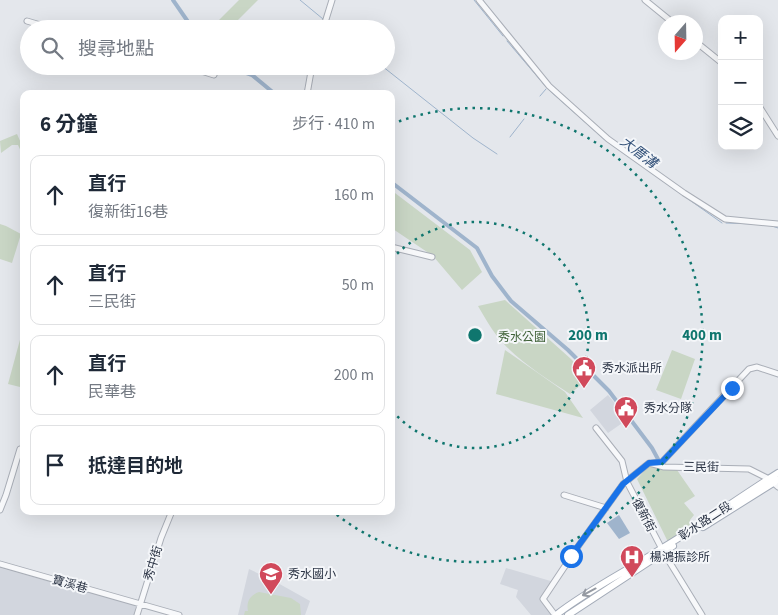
<!DOCTYPE html>
<html lang="zh-TW">
<head>
<meta charset="utf-8">
<style>
  :root { --surface:#fff; --page:#f6f6f7; --text:#1f2937; --muted:#747a83; --line:#e0e1e3 }
  body { margin:0; font-family:"Source Sans 3","Noto Sans TC",sans-serif; background:var(--page); color:var(--text) }
  .controls { position:absolute; right:15px; top:15px; display:grid; overflow:hidden; border-radius:10px; box-shadow:0 5px 20px #0002 }
  .controls button { width:45px; height:45px; display:grid; place-items:center; padding:0; border:0; border-bottom:1px solid var(--line); background:var(--surface); color:var(--text); font:25px sans-serif }
  .compass { position:absolute; left:658px; top:15px; width:45px; height:45px; border-radius:50%; background:var(--surface); box-shadow:0 5px 20px #0002; rotate:200deg }
  .stop { position:absolute; width:15px; height:15px; margin:-11px; border:4px solid #1a73e8; border-radius:50%; background:#fff }
  .stop.end { background:#1a73e8; border-color:#fff; box-shadow:0 1px 5px #0008 }
  .list { margin:0; padding:0; list-style:none }
  h2 { display:flex; justify-content:space-between; align-items:center; height:65px; margin:0; padding:0 20px; font-size:21px }
  h2 small { font-size:16px; font-weight:400; color:var(--muted) }
  .list li { display:grid; grid-template-columns:32px 1fr auto; gap:15px; align-items:center; box-sizing:border-box; height:80px; margin:0 10px 10px; padding:0 10px; border:1px solid var(--line); border-radius:10px }
  .list b { display:block; font-size:19px; white-space:nowrap }
  .list p { margin:0; font-size:16px; white-space:nowrap; color:var(--muted) }
  .list em { font-size:16px; font-style:normal; color:var(--muted) }
  .icon { flex:none; width:28px; height:28px; fill:none; stroke:currentColor; stroke-width:2; stroke-linecap:round; stroke-linejoin:round }
  .map { position:relative; flex:none; width:778px; height:615px; overflow:hidden }
  .search { position:absolute; background:var(--surface); box-shadow:0 5px 20px #0002; left:20px; top:20px; width:375px; height:55px; display:flex; align-items:center; gap:12px; box-sizing:border-box; padding:0 18px; border-radius:28px; color:var(--muted); font-size:19px }
  .panel { position:absolute; background:var(--surface); box-shadow:0 5px 20px #0002; left:20px; top:90px; width:375px; height:425px; border-radius:10px }
  .map>svg:first-child { display:block }
  .built { fill:#d2d6de }
  .green { fill:#c9d6c5 }
  .water { fill:#9fb4cc }
  .lines { fill:none; stroke-linecap:round; stroke-linejoin:round }
  .stream { stroke:#9fb4cc; stroke-width:1 }
  .canal { stroke:#9fb4cc; stroke-width:4 }
  .minor-casing { stroke:#a9aeb7; stroke-width:7 }
  .major-casing { stroke:#a3abb8; stroke-width:8 }
  .minor { stroke:#f7f8fa; stroke-width:5 }
  .major { stroke:#fff; stroke-width:6 }
  .oneway { stroke:#959aa2 }
  .route { stroke:#1a73e8; stroke-width:6 }
  .ring { fill:none; stroke:#0f766e; stroke-width:2.5; stroke-dasharray:2.5 5 }
  .labels { text-anchor:middle; stroke-width:4; stroke-linejoin:round; paint-order:stroke }
  .park-label { font-size:12px; fill:#3f6138; stroke:#f4f6f9 }
  .poi-label { font-size:12px; fill:#2b3445; stroke:#f4f6f9; text-anchor:start }
  .street-label { font-size:12px; fill:#2b3445; stroke:#f4f6f9 }
  .water-label { font-size:14px; font-style:italic; fill:#34527a; stroke:#f4f6f9 }
  .centre { fill:#0f766e; stroke:#f4f6f9; stroke-width:2.5 }
  .ring-label { font-size:15px; text-anchor:middle; font-weight:bold; fill:#0f766e; stroke:#f4f6f9; stroke-width:4; stroke-linejoin:round; paint-order:stroke }
</style>
</head>
<body>
<div class="map">
<svg width="778" height="615" viewBox="0 0 778 615">
  <rect width="100%" height="100%" fill="#e4e7ec"/>
  <path class="built" d="M608 395 628 419 608 433 590 410Z
    M0 568 136 605 134 615H0Z
    M506 568 554 582 543 604 552 615H531L516 597 518 590 500 584Z
    M249 569 276 582 310 601 305 615H238Z"/>
  <path class="green" d="M239 0H258L229 29H210Z
    M17 134 21 143 24 142V158L18 145H12L1 153 0 141Z
    M391 190 470 250 482 272 462 290 433 256 393 229 391 214Z
    M0 224 6 226 21 234 12 263 0 259Z
    M505 300 571 359 589 378 570 394C546 378 515 359 497 336 490 327 484 316 478 306Z
    M24 325V388L8 384Z
    M505 350 565 392 583 418 496 394Z
    M672 350 695 359 681 399 656 390Z
    M648 467H651L664 470H677L695 496 684 503 694 515 690 520 693 526 668 542 637 479Z
    M259 592 291 598 300 604 301 615H244L245 611H248C246 602 250 595 259 592Z"/>
  <path class="water" d="M619 515 630 533 619 539 607 523Z"/>
  <g class="lines">
    <path class="stream" d="M300 0 323 19
      M474 0 503 36
      M329 23 336 29
      M507 41 547 88
      M382 66 473 138 497 154
      M549 90 605 140
      M540 96 546 89
      M510 137 524 119
      M608 142 722 223
      M726 223 756 224
      M772 226 778 228"/>
    <path class="canal" d="M173 0 193 29
      M219 66 241 71 252 75 275 94
      M391 182 477 248 492 276 511 301 568 350 609 391 652 448 659 461"/>
    <g class="minor-casing">
      <path id="minor" d="M479 0 549 86 608 139 684 193 725 219 778 224
        M645 0 672 22
        M27 21 54 29
        M323 29 332 0
        M696 42 722 63
        M185 66 214 75 216 69
        M307 94 312 66
        M759 106 778 136
        M391 247 432 257
        M596 428 622 461 627 482 664 553 702 615
        M652 463 662 462 749 369 757 367 778 374
        M564 495 606 508
        M0 510 6 495 20 449
        M0 564 179 615
        M137 615 161 538 172 511
        M555 615 543 599 579 545 623 484 649 463 664 467 749 469 769 479 778 487"/>
    </g>
    <g class="major-casing">
      <path id="major" d="M703 527 778 480
        M556 615C588 590 625 572 659 550 700 526 738 498 778 473
        M568 615 673 546"/>
    </g>
    <use href="#minor" class="minor"/>
    <use href="#major" class="major"/>
  </g>
  <defs><path id="oneway-shaft" d="M-6 0H5M1.5-3L5.5 0L1.5 3" fill="none" stroke-width="1.6" stroke-linecap="round" stroke-linejoin="round" transform="scale(1.25)"/></defs>
  <use class="oneway" href="#oneway-shaft" transform="translate(589 592) rotate(152)"/>
  <g class="lines">
    <path class="route" d="M571 556 623 484 649 463 662 462 732 388"/>
  </g>
  <g class="ring">
    <path d="M392 259A113 113 0 1 1 392 411"/>
    <path d="M392 124A227 227 0 1 1 332 511"/>
  </g>
  <defs>
    <g id="civic-pin" transform="scale(1.25)"><path d="M0 17L-7.5 6A9.5 9.5 0 1 1 7.5 6Z" fill="#d1495b" stroke="#f4f6f9"/><path d="M-.6-6.5H3V-4.5H.6V-3L4-1V1h2V6H-6V1h2V-1L-.6-3ZM-1.2 2.5V6h2.4V2.5Z" fill="#fff"/></g>
    <g id="hospital-pin" transform="scale(1.25)"><path d="M0 17L-7.5 6A9.5 9.5 0 1 1 7.5 6Z" fill="#d1495b" stroke="#f4f6f9"/><path d="M-5-5h3v3.5h4V-5h3V5h-3V1.5h-4V5h-3Z" fill="#fff"/></g>
    <g id="school-pin" transform="scale(1.25)"><path d="M0 17L-7.5 6A9.5 9.5 0 1 1 7.5 6Z" fill="#d1495b" stroke="#f4f6f9"/><path d="M0-5L7-2L0 1L-7-2ZM-4 1L0 2.5L4 1V4Q0 6-4 4Z" fill="#fff"/></g>
  </defs>
  <g fill-rule="evenodd">
    <use href="#civic-pin" x="584" y="368"/>
    <use href="#civic-pin" x="626" y="408"/>
    <use href="#hospital-pin" x="632" y="557"/>
    <use href="#school-pin" x="271" y="574"/>
  </g>
  <g class="labels">
    <g class="park-label">
      <text x="522" y="341">秀水公園</text>
    </g>
    <g class="poi-label">
      <text x="602" y="372">秀水派出所</text>
      <text x="644" y="412">秀水分隊</text>
      <text x="650" y="561">楊鴻振診所</text>
      <text x="288" y="578">秀水國小</text>
    </g>
    <g class="street-label">
      <text transform="translate(701 467) rotate(1)" y="4">三民街</text>
      <text transform="translate(644 515) rotate(62)" y="4">復新街</text>
      <text transform="translate(705 521) rotate(-33)" y="4">彰水路二段</text>
      <text transform="translate(153 563) rotate(-73)" y="4">秀中街</text>
      <text transform="translate(70 584) rotate(16)" y="4">寶溪巷</text>
    </g>
    <g class="water-label">
      <text transform="translate(639 152) rotate(37)" y="5">大厝溝</text>
    </g>
  </g>
  <circle cx="475" cy="335" r="8" class="centre"/>
  <g class="ring-label">
    <text x="588" y="340">200 m</text>
    <text x="702" y="340">400 m</text>
  </g>
</svg>
<div class="controls">
<button>+</button>
<button>−</button>
<button><svg class="icon" aria-label="layers" viewBox="0 0 24 24"><path d="M12 4l9 5-9 5-9-5zM3 14l9 5 9-5"/></svg></button>
</div>
<svg class="compass" viewBox="-18 -18 36 36"><path d="M0-13l5 13h-10z" fill="#e53935"/><path d="M0 13l5-13h-10z" fill="#747a83"/></svg>
<div class="stop" style="left:571px;top:556px"></div>
<div class="stop end" style="left:732px;top:388px"></div>
<div class="search"><svg class="icon" aria-label="search" viewBox="0 0 24 24"><circle cx="10" cy="10" r="6"/><path d="M15 15l6 6"/></svg>搜尋地點</div>
<section class="panel">
<h2>6 分鐘<small>步行 · 410 m</small></h2>
<ul class="list">
<li><svg class="icon" aria-label="ahead" viewBox="0 0 24 24"><path d="M12 20V5M6 11l6-6 6 6"/></svg><div><b>直行</b><p>復新街16巷</p></div><em>160 m</em></li>
<li><svg class="icon" aria-label="ahead" viewBox="0 0 24 24"><path d="M12 20V5M6 11l6-6 6 6"/></svg><div><b>直行</b><p>三民街</p></div><em>50 m</em></li>
<li><svg class="icon" aria-label="ahead" viewBox="0 0 24 24"><path d="M12 20V5M6 11l6-6 6 6"/></svg><div><b>直行</b><p>民華巷</p></div><em>200 m</em></li>
<li><svg class="icon" aria-label="arrive" viewBox="0 0 24 24"><path d="M6 21V4h12l-3 4 3 4H6"/></svg><div><b>抵達目的地</b></div></li>
</ul>
</section>
</div>
</body>
</html>
